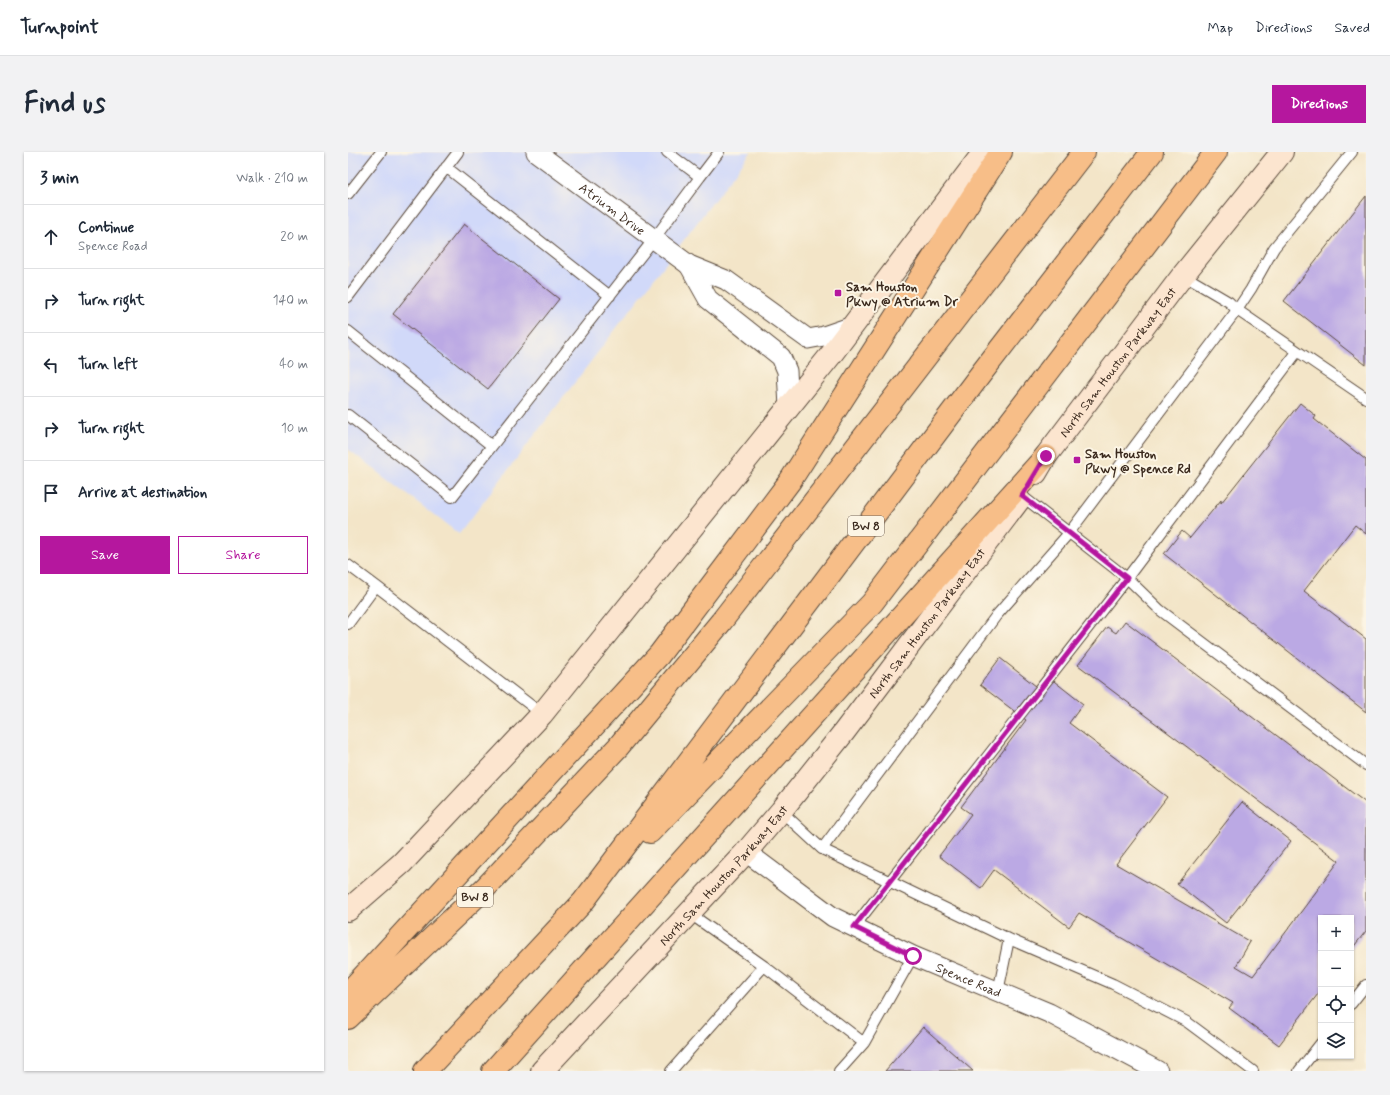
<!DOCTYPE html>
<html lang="en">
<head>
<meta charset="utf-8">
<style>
  :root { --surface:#fff; --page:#f2f2f3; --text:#1f2937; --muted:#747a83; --line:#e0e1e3; --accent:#b5179e }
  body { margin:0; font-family:Mynerve,sans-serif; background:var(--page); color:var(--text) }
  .controls { position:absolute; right:12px; bottom:12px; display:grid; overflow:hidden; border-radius:0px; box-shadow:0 1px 3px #0004 }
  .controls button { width:36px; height:36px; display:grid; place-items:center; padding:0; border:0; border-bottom:1px solid var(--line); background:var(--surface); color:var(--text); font:20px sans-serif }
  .stop { position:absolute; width:12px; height:12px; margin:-9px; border:3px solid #b5179e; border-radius:50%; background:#fff }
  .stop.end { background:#b5179e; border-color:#fff; box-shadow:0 1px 4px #0008 }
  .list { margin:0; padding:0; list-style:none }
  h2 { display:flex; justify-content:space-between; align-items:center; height:52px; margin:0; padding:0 16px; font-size:17px }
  h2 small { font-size:13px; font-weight:400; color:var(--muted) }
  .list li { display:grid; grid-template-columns:26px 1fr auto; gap:12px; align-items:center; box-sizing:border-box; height:64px; padding:0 16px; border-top:1px solid var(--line) }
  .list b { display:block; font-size:15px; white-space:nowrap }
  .list p { margin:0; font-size:13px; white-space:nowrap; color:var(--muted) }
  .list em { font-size:13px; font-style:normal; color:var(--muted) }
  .actions { display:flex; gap:8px; padding:12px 16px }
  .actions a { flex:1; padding:9px 0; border:1px solid var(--accent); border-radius:0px; text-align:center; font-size:14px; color:var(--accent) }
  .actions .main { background:var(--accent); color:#fff }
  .icon { flex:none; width:22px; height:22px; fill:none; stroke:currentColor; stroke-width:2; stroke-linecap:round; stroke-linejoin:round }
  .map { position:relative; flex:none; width:1018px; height:919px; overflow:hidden; border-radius:0px }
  header { display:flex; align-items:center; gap:24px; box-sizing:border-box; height:56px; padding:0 20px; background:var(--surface); border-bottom:1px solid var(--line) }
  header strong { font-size:19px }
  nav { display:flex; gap:22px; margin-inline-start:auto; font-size:14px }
  .intro { display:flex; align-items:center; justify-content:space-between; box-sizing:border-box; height:96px; padding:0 24px }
  h1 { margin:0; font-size:28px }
  .button { padding:10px 18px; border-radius:0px; background:var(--accent); color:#fff; font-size:14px; font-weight:700 }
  main { display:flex; gap:24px; padding:0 24px }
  aside { flex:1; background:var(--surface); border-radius:0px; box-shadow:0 1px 3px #0004 }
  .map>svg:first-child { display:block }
  .built { fill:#d1d9f9 }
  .building { fill:#bba9e4 }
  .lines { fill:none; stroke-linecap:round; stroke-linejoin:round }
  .service-casing { stroke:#574638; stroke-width:12 }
  .minor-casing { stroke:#574638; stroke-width:21 }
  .secondary-casing { stroke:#574638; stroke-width:24 }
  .motorway-casing { stroke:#574638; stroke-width:24 }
  .service { stroke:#fff; stroke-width:10 }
  .minor { stroke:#fff; stroke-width:19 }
  .secondary { stroke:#fce5cf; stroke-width:22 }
  .motorway { stroke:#f7be88; stroke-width:22 }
  .route { stroke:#b5179e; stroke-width:5 }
  .poi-dot { fill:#b5179e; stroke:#fcf5e5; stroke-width:1.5 }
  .labels { text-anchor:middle; stroke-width:4; stroke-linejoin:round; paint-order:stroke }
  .shield { fill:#fcf5e5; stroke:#75675a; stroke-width:1 }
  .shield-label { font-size:12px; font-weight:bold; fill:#3b2a1e }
  .street-label { font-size:13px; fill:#3b2a1e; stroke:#fcf5e5 }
  .poi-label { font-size:13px; font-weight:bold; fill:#3b2a1e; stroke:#fcf5e5; text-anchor:start }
</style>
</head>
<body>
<header>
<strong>Turnpoint</strong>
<nav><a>Map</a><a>Directions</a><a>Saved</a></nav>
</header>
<div class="intro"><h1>Find us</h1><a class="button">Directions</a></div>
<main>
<aside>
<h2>3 min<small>Walk · 210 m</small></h2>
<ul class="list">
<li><svg class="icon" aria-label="ahead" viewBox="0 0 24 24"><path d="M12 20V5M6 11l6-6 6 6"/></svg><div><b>Continue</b><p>Spence Road</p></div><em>20 m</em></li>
<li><svg class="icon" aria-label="right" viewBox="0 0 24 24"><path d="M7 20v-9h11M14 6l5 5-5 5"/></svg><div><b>Turn right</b></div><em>140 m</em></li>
<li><svg class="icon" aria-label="left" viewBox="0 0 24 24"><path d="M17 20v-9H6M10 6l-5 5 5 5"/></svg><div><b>Turn left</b></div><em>40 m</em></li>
<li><svg class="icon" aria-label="right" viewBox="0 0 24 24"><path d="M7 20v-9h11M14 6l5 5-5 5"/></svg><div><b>Turn right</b></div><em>10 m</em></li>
<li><svg class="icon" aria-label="arrive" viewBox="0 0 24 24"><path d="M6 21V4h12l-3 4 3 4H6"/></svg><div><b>Arrive at destination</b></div></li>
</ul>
<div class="actions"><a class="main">Save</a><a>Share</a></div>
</aside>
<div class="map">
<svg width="1018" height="919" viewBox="0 0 1018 919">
  <rect width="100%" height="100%" fill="#fcf5e5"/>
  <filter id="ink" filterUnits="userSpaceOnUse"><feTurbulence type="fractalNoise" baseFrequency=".025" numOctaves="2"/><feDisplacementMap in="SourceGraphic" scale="8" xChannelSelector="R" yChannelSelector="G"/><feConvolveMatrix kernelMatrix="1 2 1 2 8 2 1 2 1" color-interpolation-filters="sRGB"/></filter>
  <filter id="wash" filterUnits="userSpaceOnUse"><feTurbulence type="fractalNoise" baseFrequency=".012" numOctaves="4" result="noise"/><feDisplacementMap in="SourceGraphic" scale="16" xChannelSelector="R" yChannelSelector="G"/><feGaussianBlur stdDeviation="0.9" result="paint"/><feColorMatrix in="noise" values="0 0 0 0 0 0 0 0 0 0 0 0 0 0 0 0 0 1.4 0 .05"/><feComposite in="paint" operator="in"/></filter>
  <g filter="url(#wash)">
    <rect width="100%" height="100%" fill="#f3e5c8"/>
    <path class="built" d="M0 0H403L111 382 0 297Z"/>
    <g id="blocks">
      <path class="building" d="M1018 44V213L936 149Z
        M116 72 211 147 140 237 45 162Z
        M952 251 968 264 966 267 1018 308V382L1007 373 956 439 1018 487V560L816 402 834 379 842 386 873 348V351Z
        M777 469 1018 651V779L1003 798V766H973V838L931 893 881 856 885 851 731 761 721 775 646 718 633 736 591 704 623 662 613 655 678 568 632 533 652 506 693 538 702 526 735 552 721 571 819 645 768 712 902 790 888 814 905 824 991 709 730 513 759 475 768 481Z
        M894 650 943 689 878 771 829 732Z
        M575 875 625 919H537Z"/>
    </g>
  </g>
  <g filter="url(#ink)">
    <use href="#blocks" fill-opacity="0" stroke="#574638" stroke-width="1"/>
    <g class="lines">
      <g class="service-casing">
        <path id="service" d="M319 0 352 25 371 0
          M1004 0 926 96 903 137 889 158 1018 246
          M98 15 262 144
          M0 42 33 0
          M0 145 110 0
          M0 179 144 294
          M0 263 104 345 306 87 352 25
          M674 344 779 426 812 458 1018 613
          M0 413 28 434 0 472
          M28 434 194 562
          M433 659 474 697 661 787 765 832 839 870 905 919
          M474 697 648 464 721 381 889 158 881 150 835 123
          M341 761 416 814 516 891 565 804
          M506 775 779 426 949 200
          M650 840 661 787
          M1003 852 1018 833
          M323 919 416 814
          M491 919 516 891
          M951 919 973 891"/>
      </g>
      <g class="minor-casing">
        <g id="minor">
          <path id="s1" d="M188 0 341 113 378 128 460 187 476 184 505 174"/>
          <path d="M341 113 360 147 433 205 439 219 441 255"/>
          <path id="s2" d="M398 700 485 765 565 804 701 861 810 919"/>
        </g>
      </g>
      <g class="secondary-casing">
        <g id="secondary">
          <path id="s3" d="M688 321 698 304 835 123 934 0"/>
          <path d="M0 758 54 711 194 562 482 204 636 0"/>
          <path id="s4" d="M194 919 398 700 433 659 496 580 671 348"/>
        </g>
      </g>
      <g class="motorway-casing">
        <path id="motorway" d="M302 680 524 451 868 0
          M0 841 311 503 442 329 653 0
          M0 866 137 736 270 595 373 470 736 0
          M77 919 235 750 635 219 804 0
          M145 919 698 304"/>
      </g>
      <use href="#service" class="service"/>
      <use href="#minor" class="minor"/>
      <use href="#secondary" class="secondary"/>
      <use href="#motorway" class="motorway"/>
    </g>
  </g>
  <g class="lines" filter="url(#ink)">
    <path class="route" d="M565 804 506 775 779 426 674 344 698 304"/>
  </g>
  <g class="poi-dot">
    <rect x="486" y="137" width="8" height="8" rx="2"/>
    <rect x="725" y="304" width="8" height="8" rx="2"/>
  </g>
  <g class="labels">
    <g class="shield">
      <rect x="500" y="364" width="36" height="20" rx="3"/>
      <rect x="109" y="735" width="36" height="20" rx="3"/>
    </g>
    <g class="shield-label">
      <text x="518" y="378">BW 8</text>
      <text x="127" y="749">BW 8</text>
    </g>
    <g class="street-label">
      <text dy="5" stroke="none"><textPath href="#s1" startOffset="95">Atrium Drive</textPath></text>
      <text dy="5" stroke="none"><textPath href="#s3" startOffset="138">North Sam Houston Parkway East</textPath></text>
      <text dy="5" stroke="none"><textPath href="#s4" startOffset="591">North Sam Houston Parkway East</textPath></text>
      <text dy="5" stroke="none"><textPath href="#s4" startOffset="267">North Sam Houston Parkway East</textPath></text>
      <text dy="5" stroke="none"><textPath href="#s2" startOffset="258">Spence Road</textPath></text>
    </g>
    <g class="poi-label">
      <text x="498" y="139">Sam Houston<tspan x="498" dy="15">Pkwy @ Atrium Dr</tspan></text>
      <text x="737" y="306">Sam Houston<tspan x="737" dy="15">Pkwy @ Spence Rd</tspan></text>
    </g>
  </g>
</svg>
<div class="controls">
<button>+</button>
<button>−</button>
<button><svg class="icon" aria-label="locate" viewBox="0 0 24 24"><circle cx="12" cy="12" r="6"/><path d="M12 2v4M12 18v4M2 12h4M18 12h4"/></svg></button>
<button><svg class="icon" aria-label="layers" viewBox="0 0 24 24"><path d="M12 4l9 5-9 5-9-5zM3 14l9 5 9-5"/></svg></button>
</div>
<div class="stop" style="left:565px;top:804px"></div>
<div class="stop end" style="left:698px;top:304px"></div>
</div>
</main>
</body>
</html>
